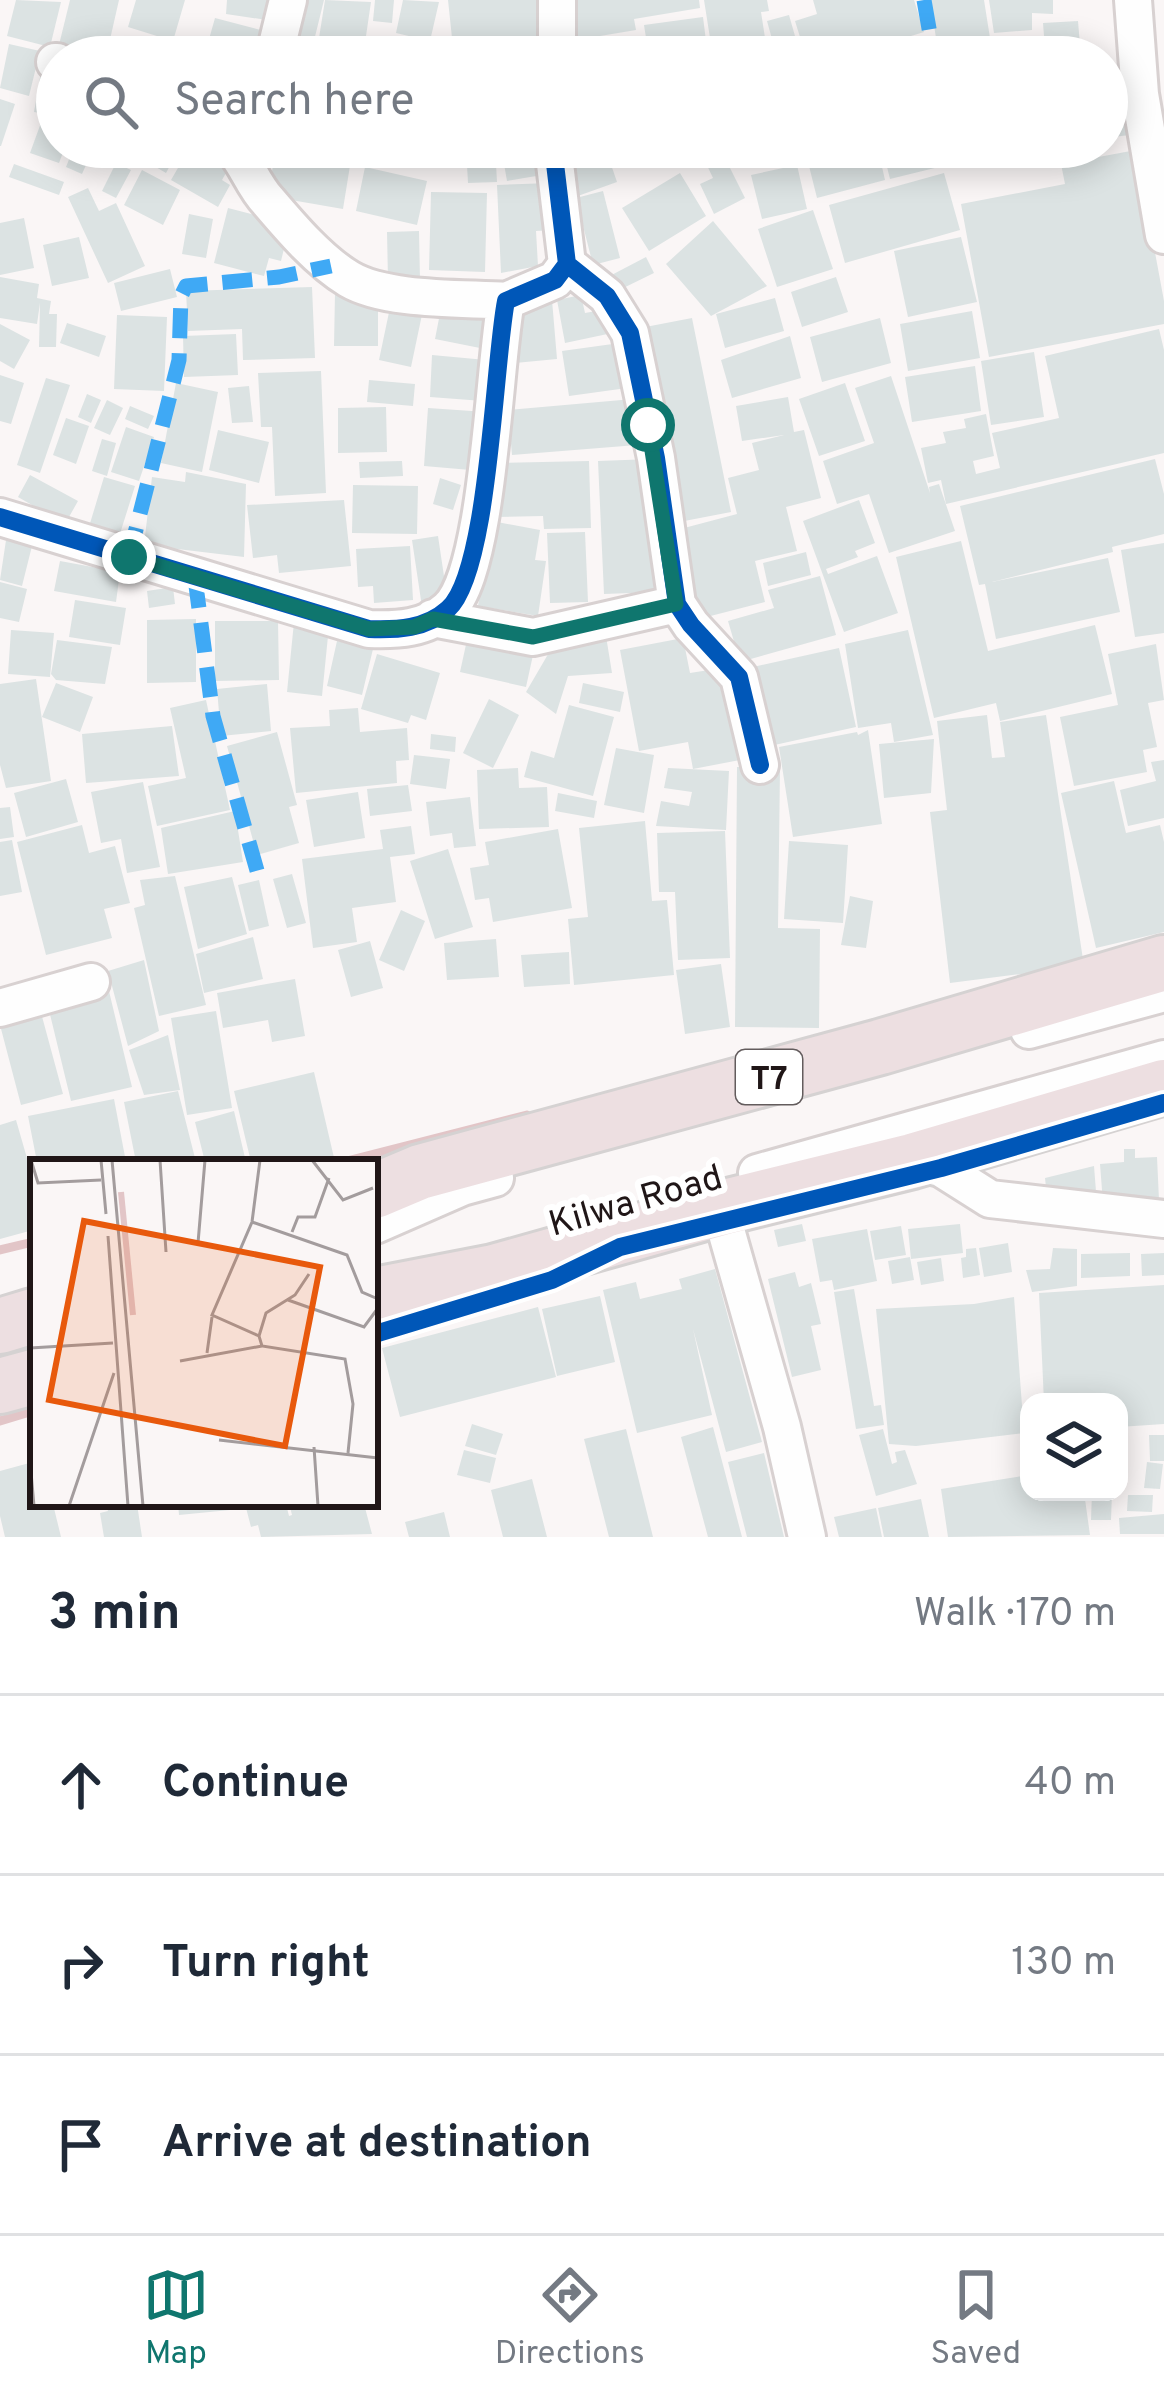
<!DOCTYPE html>
<html lang="en">
<head>
<meta charset="utf-8">
<style>
  :root { --surface:#fff; --page:#f2f2f3; --text:#1f2937; --muted:#747a83; --line:#e0e1e3; --accent:#0f766e }
  body { margin:0; font-family:Overpass,sans-serif; background:var(--page); color:var(--text) }
  .controls { position:absolute; right:36px; bottom:36px; display:grid; overflow:hidden; border-radius:24px; box-shadow:0 6px 30px #0003 }
  .controls button { width:108px; height:108px; display:grid; place-items:center; padding:0; border:0; border-bottom:3px solid var(--line); background:var(--surface); color:var(--text); font:60px sans-serif }
  .stop { position:absolute; width:36px; height:36px; margin:-27px; border:9px solid #0f766e; border-radius:50%; background:#fff }
  .stop.end { background:#0f766e; border-color:#fff; box-shadow:0 3px 12px #0008 }
  .list { margin:0; padding:0; list-style:none }
  h2 { display:flex; justify-content:space-between; align-items:center; height:156px; margin:0; padding:0 48px; font-size:51px }
  h2 small { font-size:39px; font-weight:400; color:var(--muted) }
  .list li { display:grid; grid-template-columns:78px 1fr auto; gap:36px; align-items:center; box-sizing:border-box; height:180px; padding:0 48px; border-top:3px solid var(--line) }
  .list b { display:block; font-size:45px; white-space:nowrap }
  .list em { font-size:39px; font-style:normal; color:var(--muted) }
  .icon { flex:none; width:66px; height:66px; fill:none; stroke:currentColor; stroke-width:2; stroke-linecap:round; stroke-linejoin:round }
  .map { position:relative; flex:none; width:1164px; height:1537px; overflow:hidden }
  .search { position:absolute; background:var(--surface); box-shadow:0 6px 30px #0003; left:36px; right:36px; top:36px; height:132px; display:flex; align-items:center; gap:30px; box-sizing:border-box; padding:0 42px; border-radius:66px; color:var(--muted); font-size:45px }
  .sheet { height:696px; background:var(--surface) }
  nav { display:flex; justify-content:space-around; align-items:center; box-sizing:border-box; height:168px; border-top:3px solid var(--line); background:var(--surface); font-size:33px; color:var(--muted) }
  nav a { display:grid; justify-items:center; gap:6px }
  nav .on { color:var(--accent) }
  .map>svg:first-child { display:block }
  .lines { fill:none; stroke-linecap:round; stroke-linejoin:round }
  .stream { stroke:#e2c5c7; stroke-width:9 }
  .building { fill:#dce3e3 }
  .minor-casing { stroke:#d8d1d1; stroke-width:42 }
  .highway-casing { stroke:#d5d2d2; stroke-width:60 }
  .minor { stroke:#fefefe; stroke-width:36 }
  .highway { stroke:#eddfe1; stroke-width:54 }
  .quiet { stroke:#3fa9f5; stroke-width:15; stroke-dasharray:30 15; stroke-linecap:butt }
  .cycleway-casing { stroke:#fff; stroke-width:26 }
  .cycleway { stroke:#0057b8; stroke-width:18 }
  .route { stroke:#0f766e; stroke-width:15 }
  .labels { text-anchor:middle; stroke-width:12; stroke-linejoin:round; paint-order:stroke }
  .shield { fill:#fff; stroke:#635c5d; stroke-width:3 }
  .shield-label { font-size:33px; font-weight:bold; fill:#201617 }
  .street-label { font-size:36px; fill:#201617; stroke:#fff }
  .inset-river { fill:none; stroke:#e2c5c7; stroke-width:6 }
  .inset-road { fill:none; stroke:#a39c9d; stroke-width:3 }
  .view { fill:#e8590c; fill-opacity:0.15; stroke:#e8590c; stroke-width:6 }
  .inset-edge { fill:none; stroke:#201617; stroke-width:6 }
</style>
</head>
<body>
<div class="map">
<svg width="1164" height="1537" viewBox="0 0 1164 1537">
  <rect width="100%" height="100%" fill="#faf6f6"/>
  <g class="lines">
    <path class="stream" d="M343 1162 527 1115
      M0 1250 33 1242
      M0 1421 33 1411"/>
  </g>
  <path class="building" d="M16 0 61 2 50 47 7 36Z
    M70 0H119L106 57 57 53Z
    M136 0H185L173 41 128 27Z
    M227 0H270L267 20 226 14Z
    M292 0H324L310 57H278Z
    M325 0 371 2 366 36 394 40 392 57H316Z
    M375 0H394L392 23 373 21Z
    M403 0 439 2 430 41 396 33Z
    M448 0H547L553 51 454 57Z
    M563 0H699L700 8 634 19 636 30 570 41Z
    M704 0H767L769 11 761 12 768 57H713Z
    M813 0H914L924 32 843 57H817L815 50 805 53 795 21 817 14Z
    M930 0H984L993 57H939Z
    M989 0H1053V14L1032 13V30L994 33Z
    M789 15 801 57H777L767 21Z
    M703 17 708 57H649L644 25Z
    M215 18 268 32 262 57H204Z
    M1078 21 1081 57H1000L997 39 1044 36 1043 23Z
    M924 40 927 57H854V55Z
    M9 44 40 51 29 96 0 88Z
    M589 44 591 53 632 44 635 57H562L561 51Z
    M41 72 57 75V116L34 112Z
    M1128 76 1136 134 1107 138V79Z
    M0 99 15 104 1 146H0Z
    M42 120 57 125V147H65L59 163 30 153Z
    M74 147H94L82 174 66 167Z
    M157 147H180L166 173 149 163Z
    M190 147H201L231 164 222 180 230 185 218 207 171 180Z
    M276 147H353L343 209 268 196Z
    M369 147H431L429 168 368 162Z
    M501 147H543L548 174 507 181Z
    M557 147H605L617 182 575 197Z
    M733 147H791L793 156 735 165Z
    M882 147H947L951 164 890 179Z
    M720 148 745 198 714 214 700 184 713 178 703 157Z
    M878 149 885 180 817 198 809 166Z
    M1136 150 1164 301V324L989 357 961 204 1065 184 1061 164Z
    M116 163 131 170 116 198 102 191Z
    M14 164 64 182 59 195 9 177Z
    M496 164 497 182 468 183 467 165Z
    M797 165 807 209 762 219 751 175Z
    M365 167 427 181 417 225 356 211Z
    M142 170 180 190 163 225 124 205Z
    M680 173 706 216 649 251 622 208Z
    M944 173 960 230 845 263 829 205Z
    M551 183 553 230 536 231 538 266 501 273 497 185Z
    M88 188 99 211 116 203 145 266 108 283 68 197Z
    M603 191 620 258 593 265 576 198Z
    M431 192 487 193 485 272 429 270Z
    M228 208 290 224 281 261 269 258 264 276 214 263Z
    M813 210 833 269 777 287 758 229Z
    M189 214 213 219 206 258 182 254Z
    M24 218 34 268 0 275V223Z
    M713 221 767 286 711 316 666 264Z
    M419 231 420 280H388L387 232Z
    M79 237 89 278 52 286 43 245Z
    M961 237 977 302 908 317 894 251Z
    M646 257 654 273 609 295 602 280Z
    M170 269 177 297 121 311 114 283Z
    M0 277 39 284 37 298 51 301 49 314H57L56 347H39L40 303 37 324 0 318Z
    M836 277 848 312 802 327 791 292Z
    M312 287 315 358 243 360 242 329 188 331 186 291Z
    M335 293 378 294V346H334Z
    M581 295 585 313 613 308 617 332 565 343 557 300Z
    M392 298 424 305 411 367 379 360Z
    M443 298 494 309 485 349 435 339Z
    M775 298 784 331 725 348 716 314Z
    M552 300 557 359 515 363 510 303Z
    M972 311 980 358 908 371 900 324Z
    M117 315 167 317 164 391 114 389Z
    M692 318 731 512 674 523 635 329Z
    M880 318 891 363 822 382 810 337Z
    M67 323 106 336 99 357 60 343Z
    M0 324 30 340 14 369 0 361Z
    M1159 329 1164 350V453L946 504 941 480 928 483 921 448 946 443 943 432 966 428 964 419 986 414 994 456 973 461 976 474 1000 468 992 433 1059 418 1045 356Z
    M236 334 238 375 184 377 183 336Z
    M790 336 801 378 732 398 721 360Z
    M620 343 627 388 569 396 562 351Z
    M1034 352 1044 417 991 425 981 361Z
    M432 355 486 360 483 401 430 397Z
    M975 366 981 411 912 422 905 377Z
    M321 371 326 493 275 496 272 427H261L258 373Z
    M0 375 24 383 11 424 0 421Z
    M891 376 930 493 929 487 939 484 955 531 889 553 869 494 837 504 823 461 874 443 855 388Z
    M46 378 70 385 40 473 17 465Z
    M369 380 415 384 413 406 367 402Z
    M176 383 218 392 202 472 161 463Z
    M845 383 865 441 819 456 799 399Z
    M249 386 253 422 232 423 228 388Z
    M87 394 101 400 91 423 78 417Z
    M788 397 794 432 804 430 821 498 786 507 797 551 755 561 765 602 691 621 669 532 737 514 728 478 759 470 752 443 784 435 742 441 736 406Z
    M633 399 637 445 512 455 508 410Z
    M107 400 123 408 110 435 94 428Z
    M130 406 154 416 148 429 125 419Z
    M386 407 387 452 338 453V408Z
    M428 408 486 412 482 471 424 466Z
    M66 418 89 426 76 464 53 455Z
    M126 427 154 437 139 481 111 472Z
    M218 430 269 442 259 483 209 470Z
    M102 439 116 443 107 476 92 471Z
    M652 459 658 592 604 594 598 461Z
    M1155 459 1164 494V534L1112 547 1113 552 992 582 1108 558 1120 612 996 639 985 584 979 585 960 506Z
    M402 461 403 476 360 478 359 462Z
    M589 461 591 528 544 529 543 516 496 517 495 463Z
    M186 472 246 484 244 557 144 545 152 477 185 482Z
    M30 475 78 501 65 524 18 497Z
    M104 477 135 486 118 540 88 530Z
    M440 478 461 485 453 510 433 504Z
    M353 485 418 486 417 534 352 533Z
    M344 500 351 566 279 573 277 555 253 558 247 505Z
    M859 500 875 543 855 551 858 557 826 569 828 574 877 556 898 613 844 632 803 521Z
    M492 521 540 530 535 560 546 561 538 616 478 606Z
    M8 527 35 534 22 586 0 580Z
    M585 532 588 602 550 603 547 533Z
    M438 536 448 603 422 607 412 540Z
    M961 541 988 651 1095 625 1112 694 1000 721 996 703 934 718 896 557Z
    M1164 543V633L1135 637 1121 550Z
    M410 546 413 600 374 603 373 586 358 587 356 549Z
    M806 552 811 575 768 586 763 563Z
    M60 561 120 572 116 602 54 591Z
    M820 576 836 635 740 662 728 621 774 608 768 590Z
    M0 582 27 589 19 622 0 618Z
    M173 587 175 604 149 608 147 591Z
    M75 600 126 608 120 645 69 637Z
    M196 619V682L147 683V620Z
    M215 621H278L279 680 215 681Z
    M294 622 329 626 322 696 287 692Z
    M11 630 54 633 50 677 8 674Z
    M908 630 933 735 894 742 891 723 858 728 845 644Z
    M606 636 612 673 568 676 556 714 526 692 554 644Z
    M683 638 690 673 728 667 745 759 693 769 688 742 639 751 620 650Z
    M57 640 112 647 105 684 56 680 51 674Z
    M467 640 533 655 526 687 460 672Z
    M337 641 373 649 362 695 327 686Z
    M1156 644 1164 700 1148 703 1157 747 1143 750 1147 772 1074 786 1060 717 1118 705 1108 654Z
    M839 648 856 727 761 748 744 669Z
    M377 654 440 673 426 720 411 715 408 723 361 709Z
    M36 679 51 781 6 788 0 765V684Z
    M56 683 93 697 80 732 42 717Z
    M583 683 624 692 620 712 579 703Z
    M267 684 271 731 221 736 217 689Z
    M489 699 519 715 493 768 463 753Z
    M206 700 230 810 157 826 148 786 186 778 170 708Z
    M569 705 614 717 593 796 524 777 531 751 554 758Z
    M358 708 360 732 407 728 409 760 396 761 397 783 296 793 290 728 330 726 329 710Z
    M987 715 992 758 1005 757 1000 722 1046 715 1084 966 950 983 930 812 947 810 937 721Z
    M172 726 179 776 86 783 82 734Z
    M868 730 882 824 793 837 779 747 857 732 858 735Z
    M277 732 297 805 289 807 299 843 257 855 227 746Z
    M431 734 456 737 455 752 430 749Z
    M934 739 931 793 884 798 879 744Z
    M616 748 654 755 644 813 604 805Z
    M414 755 450 759 446 789 410 784Z
    M1164 760V818L1128 826 1120 790 1156 781 1151 762Z
    M737 767H780L778 928 820 929 819 1028 735 1027Z
    M518 768 519 788 547 787 549 827 479 829 477 770Z
    M668 768 729 771 726 830 656 826 661 801 689 806 692 792 664 788Z
    M66 779 78 822 26 837 14 793Z
    M1114 781 1126 833 1160 825 1164 842V932L1096 948 1061 793Z
    M143 782 160 867 127 873 121 839 101 843 91 792Z
    M408 785 412 811 370 816 367 789Z
    M358 792 365 838 314 847 306 800Z
    M558 793 597 801 594 818 555 811Z
    M470 797 476 846 454 848 452 833 430 836 426 802Z
    M10 807 14 837 0 839V808Z
    M235 811 243 862 168 874 161 828Z
    M645 821 652 901 667 900 674 975 574 985 568 919 588 917 579 828Z
    M82 825 89 853 115 846 130 903 104 909 112 938 46 955 17 842Z
    M411 826 415 854 390 857 396 902 352 908 357 942 313 948 302 859 383 849 380 830Z
    M558 829 572 908 493 922 489 898 475 900 470 868 489 865 485 842Z
    M725 831 730 958 678 960 675 892H659L657 833Z
    M12 840 22 892 0 896V842Z
    M789 841 848 845 843 923 784 919Z
    M448 849 473 927 435 939 410 861Z
    M292 874 306 923 287 928 273 879Z
    M175 876 206 1005 159 1016 134 908 145 905 140 880Z
    M232 877 247 934 198 949 184 887Z
    M259 880 269 926 249 931 238 885Z
    M850 896 873 901 866 948 841 945Z
    M401 910 425 921 404 971 379 960Z
    M253 937 263 979 204 993 196 954Z
    M496 939 499 977 447 980 444 943Z
    M370 941 383 988 351 997 338 950Z
    M569 952 570 984 524 987 521 955Z
    M144 960 159 1031 128 1046 108 971Z
    M721 964 730 1027 685 1034 676 970Z
    M295 979 305 1036 272 1042 268 1020 223 1028 217 993Z
    M108 987 132 1087 71 1101 47 1002Z
    M40 1009 63 1094 21 1105 0 1025Z
    M216 1011 232 1108 187 1115 171 1018Z
    M168 1035 180 1090 144 1095 129 1050Z
    M314 1072 335 1162H251L234 1091Z
    M178 1091 196 1162H136L124 1102Z
    M114 1099 126 1162H37L28 1116Z
    M234 1111 246 1162H205L195 1122Z
    M16 1120 33 1179V1230L0 1239V1125Z
    M1124 1149H1135V1158L1157 1157 1159 1200 1103 1203 1100 1164 1124 1162Z
    M1094 1166 1097 1204 1047 1197 1045 1178Z
    M802 1224 806 1241 778 1247 774 1230Z
    M960 1224 963 1253 911 1259 908 1229Z
    M901 1226 906 1255 875 1260 870 1231Z
    M867 1229 877 1281 834 1290 832 1280 820 1282 812 1239Z
    M1008 1243 1012 1272 984 1277 979 1248Z
    M976 1248 980 1275 963 1278 961 1258 966 1257V1249Z
    M1053 1248 1077 1249V1286L1032 1292 1026 1270 1050 1269Z
    M1130 1253V1276L1081 1278V1254Z
    M1164 1253V1275L1142 1276 1141 1254Z
    M910 1257 914 1280 892 1284 888 1261Z
    M941 1258 944 1281 921 1285 917 1262Z
    M715 1269 762 1442 726 1452 693 1329 712 1415 637 1433 603 1290 636 1282 640 1299 682 1289 679 1279Z
    M795 1272 799 1287 811 1283 821 1324 811 1326 821 1370 792 1377 768 1279Z
    M1164 1285V1424L1119 1427V1402H1044L1039 1293Z
    M854 1289 874 1406 881 1405 884 1425 856 1429 834 1292Z
    M600 1296 615 1362 557 1376 542 1309Z
    M1014 1297 1024 1433 916 1446 889 1444 876 1309 974 1304Z
    M538 1307 556 1377 400 1417 382 1348Z
    M472 1424 503 1434 496 1455 465 1446Z
    M713 1427 742 1537H708L681 1437Z
    M626 1429 653 1537H609L584 1439Z
    M883 1429 892 1464 897 1462 895 1452 905 1450 917 1484 876 1496 859 1435Z
    M1149 1435H1164V1461H1150Z
    M464 1450 496 1458 490 1483 457 1475Z
    M764 1453 784 1537H747L728 1462Z
    M33 1462V1505L53 1504 61 1537H5L0 1516V1471Z
    M1147 1462 1163 1464 1160 1489 1144 1488Z
    M1029 1475V1492H1084L1090 1535 948 1537 941 1489Z
    M532 1479 547 1537H503L491 1490Z
    M1092 1492H1112L1111 1520H1091Z
    M1128 1495H1153L1152 1512 1127 1511Z
    M921 1499 929 1537H884L878 1508Z
    M106 1504H137L142 1537H104L100 1513 108 1511Z
    M178 1504H240V1509L179 1515Z
    M245 1504H286L289 1516 292 1515 290 1507 299 1504H364L372 1534 261 1537 258 1525 251 1527Z
    M876 1508 882 1537H839L834 1517Z
    M444 1512 450 1537H409L405 1522Z
    M1164 1514V1534H1120L1119 1518Z"/>
  <g class="lines">
    <g class="minor-casing">
      <path id="minor" d="M557 0V57
        M1133 0 1140 94 1164 235
        M274 57 288 0
        M55 62H57
        M232 147C247 164 253 185 268 201 291 228 319 261 349 279 386 301 462 298 506 301
        M567 264 607 296 630 333 656 458 677 604 691 625 739 677 760 765
        M0 517 369 629C397 630 426 629 448 609 489 573 494 361 506 301L555 280 567 264 553 147
        M433 618 533 637 677 604
        M0 1008 91 982
        M1029 1030 1164 993
        M912 1161 941 1168 990 1199 1164 1219
        M757 1173 1164 1059
        M725 1207 724 1223 782 1427 807 1537
        M375 1225 462 1187 495 1178"/>
    </g>
    <g class="highway-casing">
      <path id="highway" d="M375 1191 420 1172 880 1047 1164 963
        M375 1295 494 1272 725 1207 912 1161 1164 1087
        M0 1326 33 1316
        M0 1386 33 1377"/>
    </g>
    <use href="#minor" class="minor"/>
    <use href="#highway" class="highway"/>
    <path class="quiet" d="M924 0 934 57
      M950 147 953 164
      M129 557 179 360 181 296 186 286 279 277 331 266
      M195 578 213 716 258 874"/>
    <g class="cycleway-casing">
      <path id="cycleway" d="M567 264 607 296 630 333 656 458 677 604 691 625 739 677 760 765
        M0 517 369 629C397 630 426 629 448 609 489 573 494 361 506 301L555 280 567 264 553 147
        M375 1334 552 1280 620 1247 941 1168 1164 1103"/>
    </g>
    <use href="#cycleway" class="cycleway"/>
  </g>
  <g class="lines">
    <path class="route" d="M129 557 369 629 414 627 433 619 533 637 676 604 648 425"/>
  </g>
  <g class="labels">
    <rect class="shield" x="736" y="1050" width="66" height="54" rx="9"/>
    <g class="shield-label">
      <text x="769" y="1089">T7</text>
    </g>
    <g class="street-label">
      <text transform="translate(635 1199) rotate(-16)" y="13">Kilwa Road</text>
    </g>
  </g>
  <g transform="translate(30 1159)">
    <rect width="348" height="348" fill="#faf6f6"/>
    <path class="inset-river" d="M91 33 103 156"/>
    <path class="inset-road" d="M1 1 8 24 71 21M71 1 76 55M82 1 113 347M130 1 136 93M230 1 222 63 182 156 229 177 232 187 315 200 323 245 318 294M282 1 313 41 343 29M222 63 317 96 332 133 348 140M262 73 268 58H285L299 19M78 77 98 347M168 84 175 1M258 141 334 168 348 149M229 177 236 154 265 136 279 115M0 189 83 184M177 194 182 158M150 202 232 187M189 281 348 299M284 288 288 347M0 302 4 347M39 347 84 214"/>
    <path class="view" d="M54 62 290 108 255 287 19 241Z"/>
    <rect width="348" height="348" class="inset-edge"/>
  </g>
</svg>
<div class="controls">
<button><svg class="icon" aria-label="layers" viewBox="0 0 24 24"><path d="M12 4l9 5-9 5-9-5zM3 14l9 5 9-5"/></svg></button>
</div>
<div class="stop" style="left:648px;top:425px"></div>
<div class="stop end" style="left:129px;top:557px"></div>
<div class="search"><svg class="icon" aria-label="search" viewBox="0 0 24 24"><circle cx="10" cy="10" r="6"/><path d="M15 15l6 6"/></svg>Search here</div>
</div>
<section class="sheet">
<h2>3 min<small>Walk · 170 m</small></h2>
<ul class="list">
<li><svg class="icon" aria-label="ahead" viewBox="0 0 24 24"><path d="M12 20V5M6 11l6-6 6 6"/></svg><div><b>Continue</b></div><em>40 m</em></li>
<li><svg class="icon" aria-label="right" viewBox="0 0 24 24"><path d="M7 20v-9h11M14 6l5 5-5 5"/></svg><div><b>Turn right</b></div><em>130 m</em></li>
<li><svg class="icon" aria-label="arrive" viewBox="0 0 24 24"><path d="M6 21V4h12l-3 4 3 4H6"/></svg><div><b>Arrive at destination</b></div></li>
</ul>
</section>
<nav>
<a class="on"><svg class="icon" aria-label="map" viewBox="0 0 24 24"><path d="M3 6l6-2 6 2 6-2v14l-6 2-6-2-6 2zM9 4v14M15 6v14"/></svg>Map</a>
<a><svg class="icon" aria-label="directions" viewBox="0 0 24 24"><path d="M12 3l9 9-9 9-9-9zM9 14v-3h6M13 9l2 2-2 2"/></svg>Directions</a>
<a><svg class="icon" aria-label="saved" viewBox="0 0 24 24"><path d="M7 4h10v16l-5-4-5 4z"/></svg>Saved</a>
</nav>
</body>
</html>
